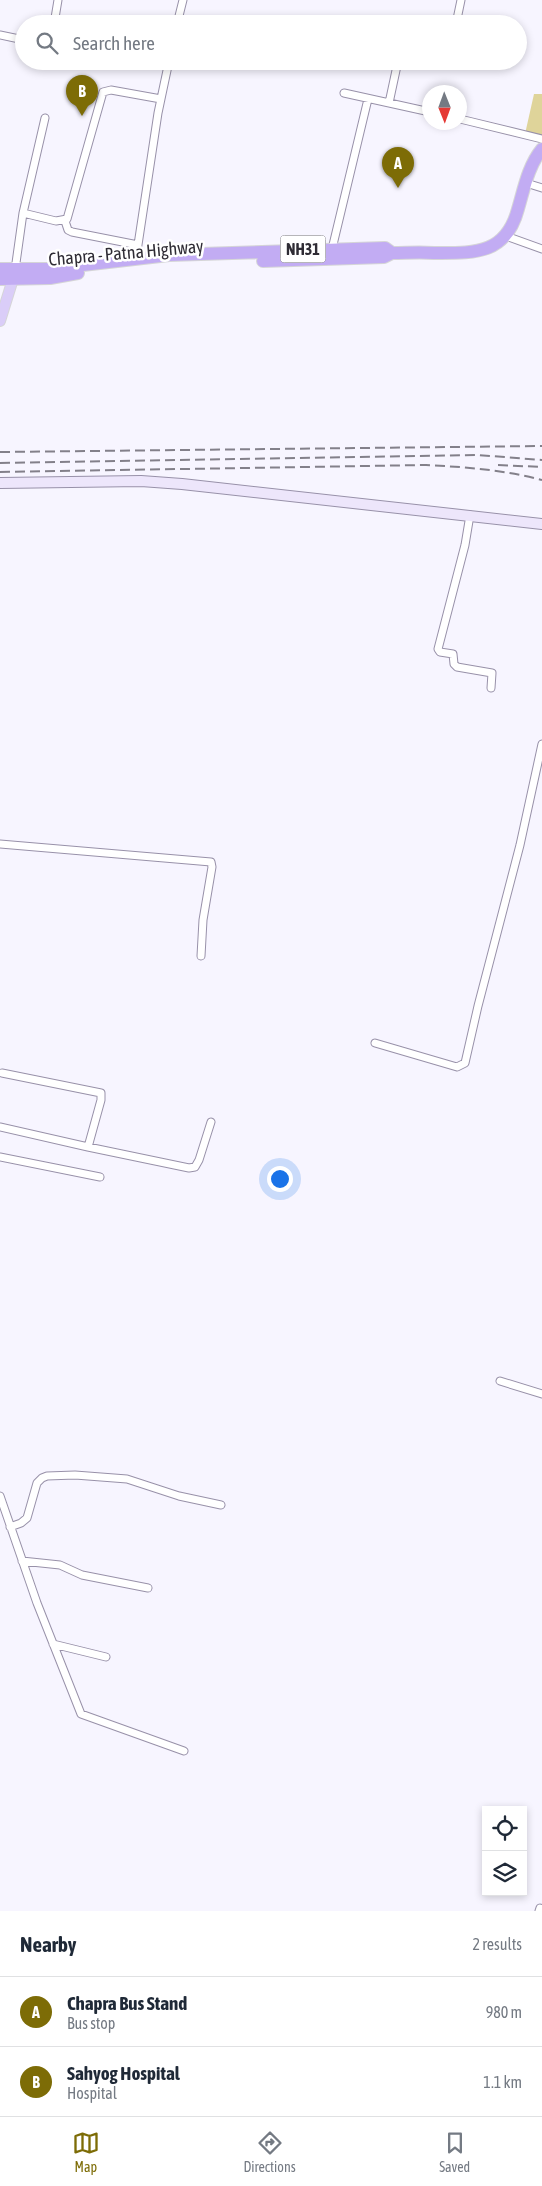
<!DOCTYPE html>
<html lang="en">
<head>
<meta charset="utf-8">
<style>
  :root { --surface:#fff; --page:#f6f6f7; --text:#1f2937; --muted:#747a83; --line:#e0e1e3; --accent:#7d6c06 }
  body { margin:0; font-family:"Asap Condensed",sans-serif; background:var(--page); color:var(--text) }
  .controls { position:absolute; right:15px; bottom:15px; display:grid; overflow:hidden; border-radius:0px; box-shadow:0 2px 8px #0003 }
  .controls button { width:45px; height:45px; display:grid; place-items:center; padding:0; border:0; border-bottom:1px solid var(--line); background:var(--surface); color:var(--text); font:25px sans-serif }
  .compass { position:absolute; left:422px; top:85px; width:45px; height:45px; border-radius:50%; background:var(--surface); box-shadow:0 2px 8px #0003; rotate:179deg }
  .you { position:absolute; left:279px; top:1178px; width:18px; height:18px; margin:-12px; border:4px solid #fff; border-radius:50%; background:#1a73e8; box-shadow:0 0 0 8px #1a73e833 }
  .badge { display:grid; place-items:center; width:32px; height:32px; border-radius:50%; background:var(--accent); color:#fff; font-size:16px; font-weight:700 }
  .pin { position:absolute; translate:-50% -41px; filter:drop-shadow(0 1px 2px #0008) }
  .pin::after { content:''; position:absolute; top:26px; width:18px; height:15px; background:inherit; clip-path:polygon(0 0,100% 0,50% 100%) }
  .list { margin:0; padding:0; list-style:none }
  h2 { display:flex; justify-content:space-between; align-items:center; height:65px; margin:0; padding:0 20px; font-size:21px }
  h2 small { font-size:16px; font-weight:400; color:var(--muted) }
  .list li { display:grid; grid-template-columns:32px 1fr auto; gap:15px; align-items:center; box-sizing:border-box; height:70px; padding:0 20px; border-top:1px solid var(--line) }
  .list b { display:block; font-size:19px; white-space:nowrap }
  .list p { margin:0; font-size:16px; white-space:nowrap; color:var(--muted) }
  .list em { font-size:16px; font-style:normal; color:var(--muted) }
  .icon { flex:none; width:28px; height:28px; fill:none; stroke:currentColor; stroke-width:2; stroke-linecap:round; stroke-linejoin:round }
  .map { position:relative; flex:none; width:542px; height:1911px; overflow:hidden }
  .search { position:absolute; background:var(--surface); box-shadow:0 2px 8px #0003; left:15px; right:15px; top:15px; height:55px; display:flex; align-items:center; gap:12px; box-sizing:border-box; padding:0 18px; border-radius:28px; color:var(--muted); font-size:19px }
  .sheet { height:205px; background:var(--surface) }
  nav { display:flex; justify-content:space-around; align-items:center; box-sizing:border-box; height:70px; border-top:1px solid var(--line); background:var(--surface); font-size:14px; color:var(--muted) }
  nav a { display:grid; justify-items:center; gap:2px }
  nav .on { color:var(--accent) }
  .map>svg:first-child { display:block }
  .green { fill:#dfd49a }
  .lines { fill:none; stroke-linecap:round; stroke-linejoin:round }
  .street-casing { stroke:#9891a9; stroke-width:9 }
  .secondary-casing { stroke:#9891a9; stroke-width:12 }
  .primary-casing { stroke:#d5d5d7; stroke-width:12 }
  .highway-casing { stroke:#d5d5d7; stroke-width:14 }
  .street { stroke:#fff; stroke-width:7 }
  .secondary { stroke:#ede6fb; stroke-width:10 }
  .primary { stroke:#dacdf8; stroke-width:10 }
  .highway { stroke:#c2acf3; stroke-width:12 }
  .rail { stroke:#83808a; stroke-width:2; stroke-dasharray:10 5; stroke-linecap:butt }
  .labels { text-anchor:middle; stroke-width:5; stroke-linejoin:round; paint-order:stroke }
  .shield { fill:#fff; stroke:#6d6b72; stroke-width:1 }
  .shield-label { font-size:16px; font-weight:bold; fill:#2f2c35 }
  .street-label { font-size:18px; fill:#2f2c35; stroke:#fff }
</style>
</head>
<body>
<div class="map">
<svg width="542" height="1911" viewBox="0 0 542 1911">
  <rect width="100%" height="100%" fill="#f7f5ff"/>
  <path class="green" d="M534 94H542V138L525 134Z"/>
  <g class="lines">
    <g class="street-casing">
      <path id="street" d="M54 24 58 0
        M177 24 183 0
        M456 24 461 0
        M0 35 24 40
        M344 93 430 112
        M389 103 398 61
        M460 119 542 139
        M526 183 542 188
        M23 213 56 221 67 219 103 92 111 90 161 99
        M65 221 68 230 72 232 138 245
        M506 236 542 249
        M332 249 368 99
        M136 258 158 113 169 61
        M15 270 23 213 45 118
        M470 515 465 545 438 649 440 652 453 654 454 664 457 667 492 673 491 688
        M0 844 211 862 212 867 203 920 201 956
        M375 1043 457 1067 465 1063 478 1006 520 845 542 744
        M2 1073 101 1093V1100L88 1147
        M0 1127 88 1147 189 1168 195 1167 199 1160 211 1122
        M0 1157 100 1177
        M500 1381 542 1394
        M0 1496 37 1603 81 1714 184 1751
        M10 1527 21 1523 27 1518 37 1483 42 1478 47 1476 75 1475 127 1479 179 1496 221 1505
        M22 1561 60 1565 82 1575 148 1588
        M53 1644 106 1657
        M539 1911 540 1908"/>
    </g>
    <g class="secondary-casing">
      <path id="secondary" d="M0 483 141 481 182 484 542 524"/>
    </g>
    <g class="primary-casing">
      <path id="primary" d="M0 321 13 279"/>
    </g>
    <g class="highway-casing">
      <path id="highway" d="M263 261 384 257 392 253
        M0 269H48L169 255 385 248 392 253C406 253 420 252 434 253 474 253 506 255 518 209 524 189 528 166 542 149
        M0 279 50 278 78 273"/>
    </g>
    <use href="#street" class="street"/>
    <use href="#secondary" class="secondary"/>
    <use href="#primary" class="primary"/>
    <use href="#highway" class="highway"/>
    <path class="rail" d="M0 452 542 446
      M0 463 478 455 542 460
      M498 465 542 467
      M0 472 426 465C466 467 504 470 542 480"/>
  </g>
  <g class="labels">
    <rect class="shield" x="280.5" y="235.5" width="45" height="27" rx="4"/>
    <g class="shield-label">
      <text x="303" y="255">NH31</text>
    </g>
    <g class="street-label">
      <text transform="translate(126 253) rotate(-5)" y="6">Chapra - Patna Highway</text>
    </g>
  </g>
</svg>
<div class="controls">
<button><svg class="icon" aria-label="locate" viewBox="0 0 24 24"><circle cx="12" cy="12" r="6"/><path d="M12 2v4M12 18v4M2 12h4M18 12h4"/></svg></button>
<button><svg class="icon" aria-label="layers" viewBox="0 0 24 24"><path d="M12 4l9 5-9 5-9-5zM3 14l9 5 9-5"/></svg></button>
</div>
<svg class="compass" viewBox="-18 -18 36 36"><path d="M0-13l5 13h-10z" fill="#e53935"/><path d="M0 13l5-13h-10z" fill="#747a83"/></svg>
<div class="you"></div>
<div class="pin badge" style="left:398px;top:188px">A</div>
<div class="pin badge" style="left:82px;top:116px">B</div>
<div class="search"><svg class="icon" aria-label="search" viewBox="0 0 24 24"><circle cx="10" cy="10" r="6"/><path d="M15 15l6 6"/></svg>Search here</div>
</div>
<section class="sheet">
<h2>Nearby<small>2 results</small></h2>
<ul class="list">
<li><span class="badge">A</span><div><b>Chapra Bus Stand</b><p>Bus stop</p></div><em>980 m</em></li>
<li><span class="badge">B</span><div><b>Sahyog Hospital</b><p>Hospital</p></div><em>1.1 km</em></li>
</ul>
</section>
<nav>
<a class="on"><svg class="icon" aria-label="map" viewBox="0 0 24 24"><path d="M3 6l6-2 6 2 6-2v14l-6 2-6-2-6 2zM9 4v14M15 6v14"/></svg>Map</a>
<a><svg class="icon" aria-label="directions" viewBox="0 0 24 24"><path d="M12 3l9 9-9 9-9-9zM9 14v-3h6M13 9l2 2-2 2"/></svg>Directions</a>
<a><svg class="icon" aria-label="saved" viewBox="0 0 24 24"><path d="M7 4h10v16l-5-4-5 4z"/></svg>Saved</a>
</nav>
</body>
</html>
